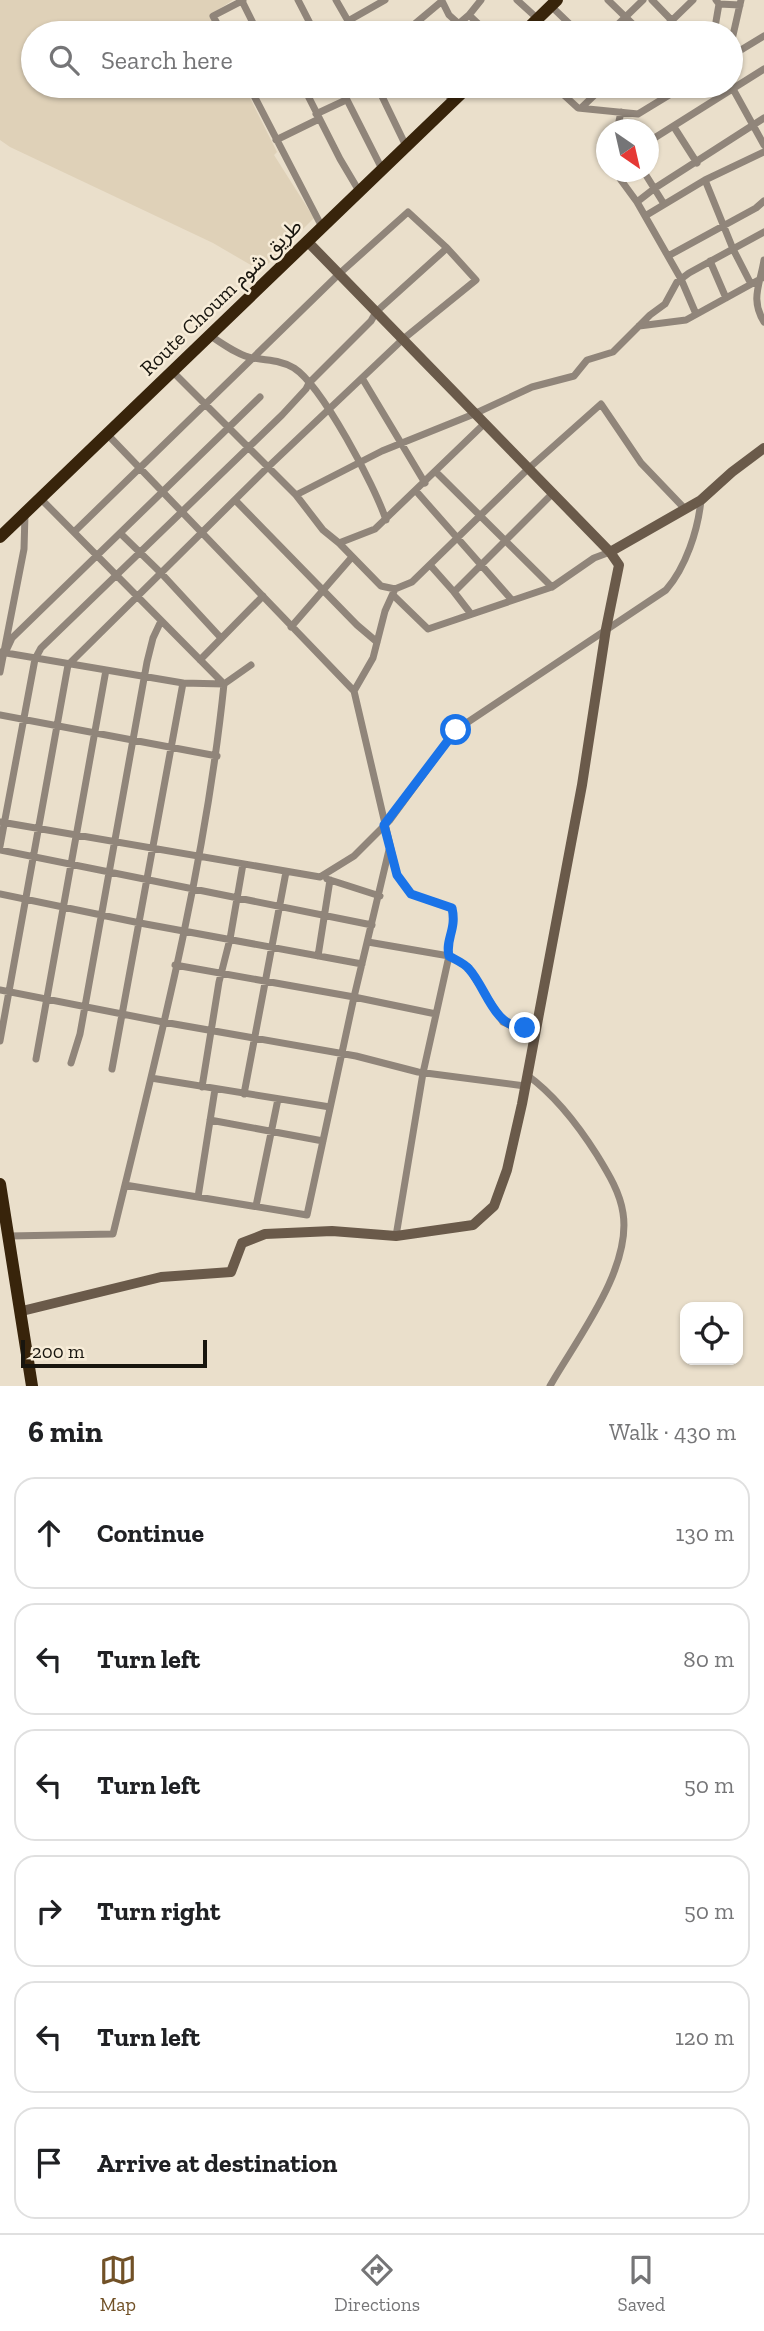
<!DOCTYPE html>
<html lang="en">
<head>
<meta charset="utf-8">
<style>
  :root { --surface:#fff; --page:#f2f2f2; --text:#202124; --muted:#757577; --line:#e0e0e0; --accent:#715127 }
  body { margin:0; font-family:"Zilla Slab","Noto Sans Arabic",serif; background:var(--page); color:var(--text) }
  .controls { position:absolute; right:21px; bottom:21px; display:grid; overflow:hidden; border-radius:14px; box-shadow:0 2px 5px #0004 }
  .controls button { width:63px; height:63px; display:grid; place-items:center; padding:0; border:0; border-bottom:2px solid var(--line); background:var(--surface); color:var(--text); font:35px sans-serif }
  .compass { position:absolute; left:596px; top:119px; width:63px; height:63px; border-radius:50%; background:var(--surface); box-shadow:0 2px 5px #0004; rotate:146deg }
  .scale { position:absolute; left:21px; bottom:18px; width:186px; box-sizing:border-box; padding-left:7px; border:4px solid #18150e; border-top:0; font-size:19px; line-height:24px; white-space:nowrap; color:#18150e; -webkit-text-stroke:5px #f7ecd8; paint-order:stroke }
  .stop { position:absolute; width:21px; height:21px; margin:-16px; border:5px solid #1a73e8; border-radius:50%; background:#fff }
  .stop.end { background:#1a73e8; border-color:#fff; box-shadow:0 2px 7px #0008 }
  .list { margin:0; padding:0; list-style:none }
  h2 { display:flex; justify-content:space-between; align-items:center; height:91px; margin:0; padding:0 28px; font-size:30px }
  h2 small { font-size:23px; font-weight:400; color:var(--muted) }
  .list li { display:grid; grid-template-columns:46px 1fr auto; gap:21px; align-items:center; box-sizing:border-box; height:112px; margin:0 14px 14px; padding:0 14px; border:2px solid var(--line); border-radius:21px }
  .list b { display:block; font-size:26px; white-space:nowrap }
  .list em { font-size:23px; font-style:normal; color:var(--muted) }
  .icon { flex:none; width:38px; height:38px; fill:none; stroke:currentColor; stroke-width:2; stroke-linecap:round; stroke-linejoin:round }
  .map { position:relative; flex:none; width:764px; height:1386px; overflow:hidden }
  .search { position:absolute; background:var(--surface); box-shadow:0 2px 5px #0004; left:21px; right:21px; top:21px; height:77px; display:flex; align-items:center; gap:18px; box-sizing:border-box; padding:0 24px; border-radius:38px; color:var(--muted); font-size:26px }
  .sheet { height:847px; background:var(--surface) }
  nav { display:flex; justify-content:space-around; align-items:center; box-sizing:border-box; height:98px; border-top:2px solid var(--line); background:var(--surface); font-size:19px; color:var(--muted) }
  nav a { display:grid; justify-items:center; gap:4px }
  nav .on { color:var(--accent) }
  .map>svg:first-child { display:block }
  .built { fill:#dfd1b8 }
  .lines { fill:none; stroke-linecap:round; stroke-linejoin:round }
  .street { stroke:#90857a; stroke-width:7 }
  .secondary { stroke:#6a5a4a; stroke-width:10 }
  .highway { stroke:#38240b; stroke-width:12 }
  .route { stroke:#1a73e8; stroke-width:9 }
  .labels { text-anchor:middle; stroke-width:5; stroke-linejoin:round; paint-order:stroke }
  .street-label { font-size:21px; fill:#18150e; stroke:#f7ecd8 }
</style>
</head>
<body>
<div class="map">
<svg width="764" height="1386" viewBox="0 0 764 1386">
  <rect width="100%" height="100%" fill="#eadfcb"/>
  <path class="built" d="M0 0H233L210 15 218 33H33V86H244L277 152 274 155 314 218 261 271 213 243 10 147 0 140Z"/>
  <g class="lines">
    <path class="street" d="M298 0 315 33
      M336 0 355 33
      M481 0 469 15 488 33
      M517 0 538 19
      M608 0 642 33
      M652 0 684 33
      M716 0 719 4 740 5
      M243 1H242L258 33
      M551 6 579 33
      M348 21 385 0
      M222 33 213 16 242 1
      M404 33 442 1 449 15 458 23
      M448 33 469 15
      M609 33 643 0
      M659 33 693 0
      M714 33 719 4
      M731 44 741 0
      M731 56 764 36
      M255 86 250 88 322 227
      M303 86 340 159 359 191
      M340 86 382 169
      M377 86 406 146
      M440 86 453 101
      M554 86 578 108 638 114 684 86
      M647 86 671 94
      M733 89 764 145
      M581 108 604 86
      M316 114 346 100
      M674 127 697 163
      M617 130 621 112
      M276 140 319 119
      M648 142 764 69
      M615 172 637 202
      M644 172 664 204
      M705 180 733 249 751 284
      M645 216 705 180 764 152
      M668 256 756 208 764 201
      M764 260C760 285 750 299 764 322
      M710 261 726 298
      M696 314 681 279 637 202 655 188 764 118
      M639 326 686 320 764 277
      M209 335C222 343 237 355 252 358 267 360 280 360 294 368 322 386 375 486 386 520
      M172 371 296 495 323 530 339 543 381 586 395 589 412 582 528 469 601 404 641 463 685 509
      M362 378 425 483
      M107 434 354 691
      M436 472 552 587
      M416 491 511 599
      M296 495 382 451 474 414 532 387 574 376 587 360 613 352 650 315 665 304 677 282 689 273 764 232
      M235 500 357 625 377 642
      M74 532 339 274 408 212 447 248
      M121 534 161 573 221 638
      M339 543 375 529 484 424
      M430 565 454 592
      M395 589 385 611 373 658 354 691 397 875 411 894 452 908C457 930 445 939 449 956L468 967 503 1022 514 1027 536 1026
      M393 595 428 629 552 587 594 558 610 552
      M471 614 454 592 552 494
      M291 627 352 557
      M0 652 183 683 224 684 251 665
      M5 653 12 638 260 397
      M200 660 263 596
      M0 672 24 549 25 514
      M0 715 217 756
      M1 822 320 877 354 856 390 820 456 730 666 590C686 567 698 530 701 500
      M0 846 35 659 41 648 282 415 306 389 309 383 371 321 376 312 447 248 476 280 402 340 268 467 68 665 0 1041
      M0 850 372 925
      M327 879 380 896
      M0 894 140 923 362 964
      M368 942 449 956 423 1073 396 1236
      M318 956 330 880
      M175 965 354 997 389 850
      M0 990 163 1022 356 1056 418 1072 525 1086
      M36 1059 106 670
      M71 1063 80 1034 147 662 153 638 161 621
      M112 1069 183 683
      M527 1075C556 1096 578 1125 597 1155 608 1173 620 1192 623 1213 632 1269 576 1340 550 1386
      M151 1078 330 1107
      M202 1087 219 982 230 939 243 864
      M244 1094 286 872
      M210 1120 323 1141
      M125 1185 307 1215 354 997 436 1014
      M198 1197 215 1089
      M256 1206 278 1099
      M9 1236 113 1234C157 1053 205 870 224 684L40 498"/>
    <path class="secondary" d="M610 552 701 500 732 472 764 448
      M22 1311 161 1277 231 1272 242 1243 265 1234 332 1231 396 1236 473 1225 494 1206 507 1170 522 1104 582 785 606 629 619 565 610 552 307 241"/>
    <path class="highway" d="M523 33 557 0
      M0 537 469 86
      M0 1184 32 1386"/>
  </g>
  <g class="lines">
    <path class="route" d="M456 730 384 825 397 875 411 894 452 908C457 930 445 939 449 956 456 960 464 963 469 969 487 989 493 1027 525 1028"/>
  </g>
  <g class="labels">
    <g class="street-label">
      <text transform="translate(221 297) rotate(-44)" y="7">Route Choum طريق شوم</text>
    </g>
  </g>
</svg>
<div class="controls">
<button><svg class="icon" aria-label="locate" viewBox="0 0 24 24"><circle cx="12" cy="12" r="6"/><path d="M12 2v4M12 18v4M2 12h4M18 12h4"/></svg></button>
</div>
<svg class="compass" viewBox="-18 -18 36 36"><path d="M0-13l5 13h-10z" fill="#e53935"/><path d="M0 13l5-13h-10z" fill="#757577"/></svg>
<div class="scale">200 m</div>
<div class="stop" style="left:456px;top:730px"></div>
<div class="stop end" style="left:525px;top:1028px"></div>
<div class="search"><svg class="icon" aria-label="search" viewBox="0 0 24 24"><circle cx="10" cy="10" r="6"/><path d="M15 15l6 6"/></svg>Search here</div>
</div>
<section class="sheet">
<h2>6 min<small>Walk · 430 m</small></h2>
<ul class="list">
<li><svg class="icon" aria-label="ahead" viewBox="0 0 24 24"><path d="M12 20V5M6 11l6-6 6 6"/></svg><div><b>Continue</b></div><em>130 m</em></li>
<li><svg class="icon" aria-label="left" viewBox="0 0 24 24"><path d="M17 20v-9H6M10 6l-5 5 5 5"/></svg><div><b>Turn left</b></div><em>80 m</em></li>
<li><svg class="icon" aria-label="left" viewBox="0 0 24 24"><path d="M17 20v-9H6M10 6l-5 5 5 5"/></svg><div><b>Turn left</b></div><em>50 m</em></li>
<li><svg class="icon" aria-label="right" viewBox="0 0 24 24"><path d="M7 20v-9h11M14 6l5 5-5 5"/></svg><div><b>Turn right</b></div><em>50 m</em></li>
<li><svg class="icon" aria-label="left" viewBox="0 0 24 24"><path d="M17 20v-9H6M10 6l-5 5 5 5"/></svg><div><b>Turn left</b></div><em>120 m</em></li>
<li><svg class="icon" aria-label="arrive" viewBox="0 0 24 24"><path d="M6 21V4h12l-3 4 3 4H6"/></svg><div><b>Arrive at destination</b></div></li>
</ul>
</section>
<nav>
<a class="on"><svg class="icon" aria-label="map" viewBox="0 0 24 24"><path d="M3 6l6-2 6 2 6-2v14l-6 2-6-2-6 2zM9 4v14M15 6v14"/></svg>Map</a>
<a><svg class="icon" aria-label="directions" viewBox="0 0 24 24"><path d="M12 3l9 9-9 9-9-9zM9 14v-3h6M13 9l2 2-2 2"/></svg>Directions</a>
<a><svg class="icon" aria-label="saved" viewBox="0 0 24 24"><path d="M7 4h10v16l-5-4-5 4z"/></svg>Saved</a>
</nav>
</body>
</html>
